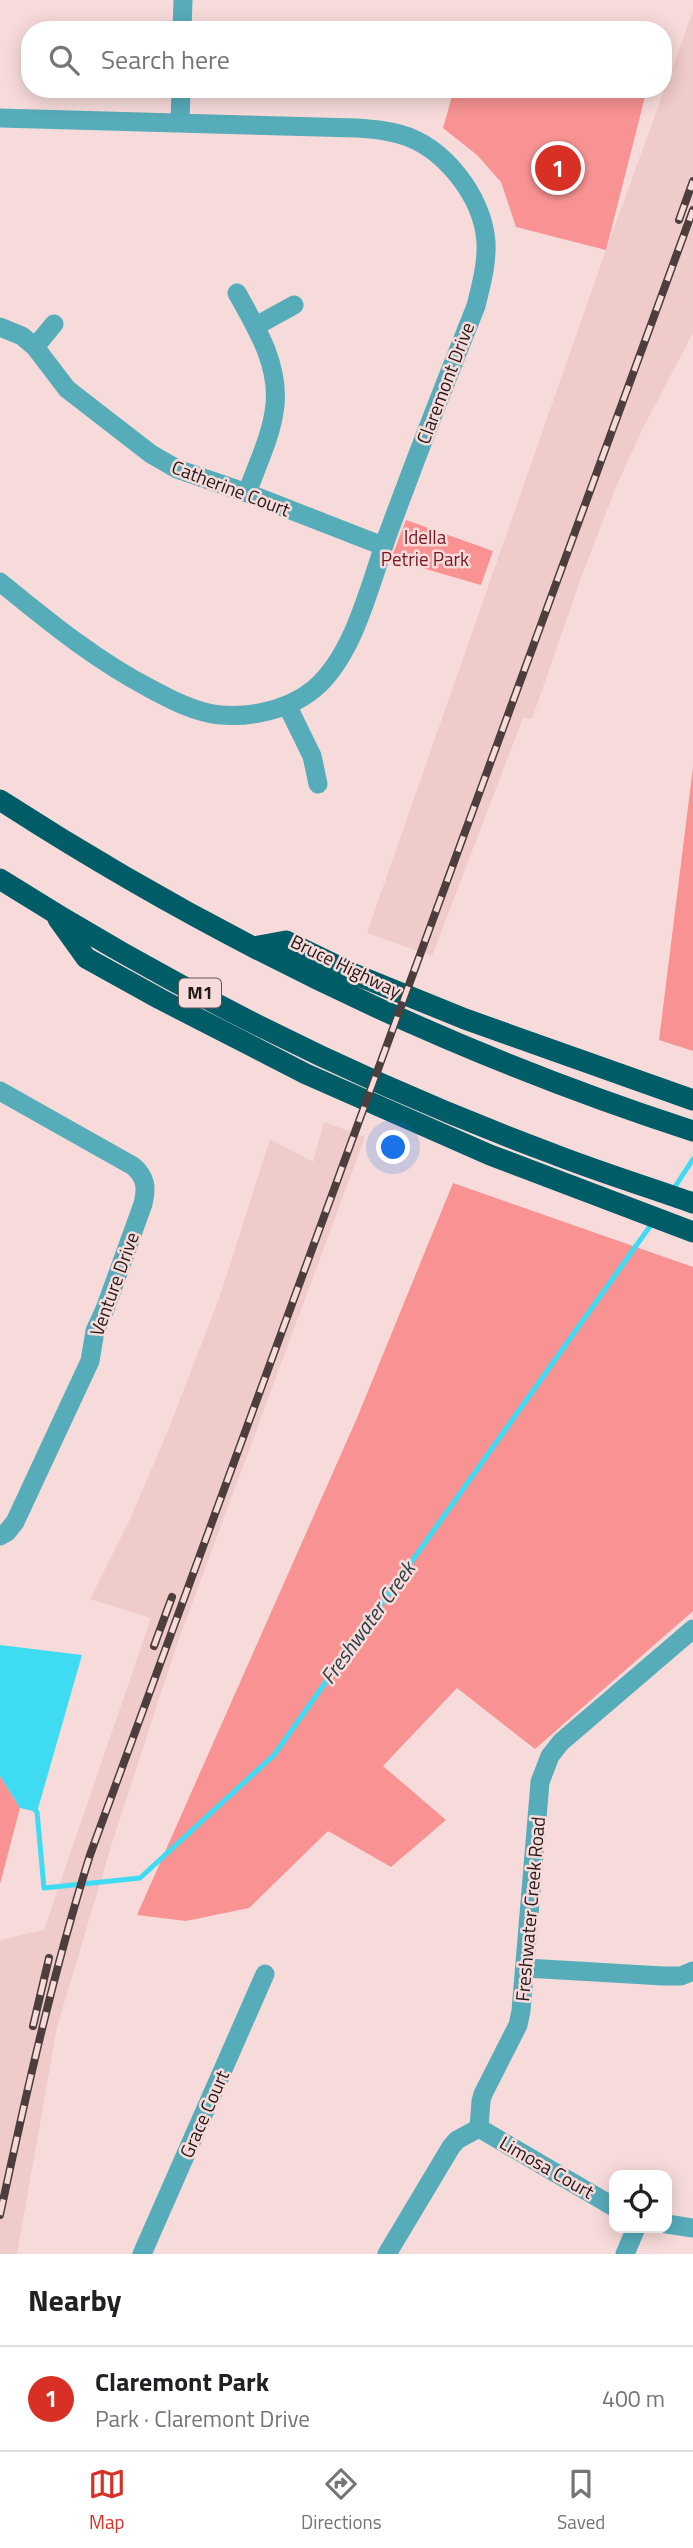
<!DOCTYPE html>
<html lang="en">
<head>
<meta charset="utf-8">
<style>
  :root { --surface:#fff; --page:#f2f2f2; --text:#202124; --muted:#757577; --line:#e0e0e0; --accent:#d93025 }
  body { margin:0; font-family:"Titillium Web",sans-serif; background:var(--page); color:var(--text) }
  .controls { position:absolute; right:21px; bottom:21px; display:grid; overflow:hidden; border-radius:14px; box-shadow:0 4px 18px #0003 }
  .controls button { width:63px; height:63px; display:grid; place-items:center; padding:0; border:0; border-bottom:2px solid var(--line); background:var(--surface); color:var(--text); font:35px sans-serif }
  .you { position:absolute; left:394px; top:1148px; width:24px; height:24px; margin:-18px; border:5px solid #fff; border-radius:50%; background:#1a73e8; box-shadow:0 0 0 10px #1a73e833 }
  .badge { display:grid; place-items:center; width:46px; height:46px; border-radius:50%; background:var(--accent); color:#fff; font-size:23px; font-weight:700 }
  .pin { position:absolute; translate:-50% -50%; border:4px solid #fff; box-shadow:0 2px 7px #0006 }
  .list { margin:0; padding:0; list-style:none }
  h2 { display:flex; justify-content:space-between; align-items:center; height:91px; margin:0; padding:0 28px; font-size:30px }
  h2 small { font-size:23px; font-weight:400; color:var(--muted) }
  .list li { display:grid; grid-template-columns:46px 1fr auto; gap:21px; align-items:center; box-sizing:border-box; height:105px; padding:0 28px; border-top:2px solid var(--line) }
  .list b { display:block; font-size:26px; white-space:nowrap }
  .list p { margin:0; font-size:23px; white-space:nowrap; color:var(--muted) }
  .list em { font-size:23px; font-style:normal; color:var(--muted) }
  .icon { flex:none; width:38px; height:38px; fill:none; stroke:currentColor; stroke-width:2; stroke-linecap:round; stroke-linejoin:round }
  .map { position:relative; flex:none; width:693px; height:2254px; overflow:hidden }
  .search { position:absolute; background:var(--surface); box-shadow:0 4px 18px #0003; left:21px; right:21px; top:21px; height:77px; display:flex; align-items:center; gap:18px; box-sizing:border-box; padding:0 24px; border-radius:28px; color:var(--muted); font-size:26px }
  .sheet { height:196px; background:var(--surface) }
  nav { display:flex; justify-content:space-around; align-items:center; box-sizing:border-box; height:98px; border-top:2px solid var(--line); background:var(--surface); font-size:19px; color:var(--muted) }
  nav a { display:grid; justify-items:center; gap:4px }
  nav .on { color:var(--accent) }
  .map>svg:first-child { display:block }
  .built { fill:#efcbc9 }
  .green { fill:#f99393 }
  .water { fill:#3edbf2 }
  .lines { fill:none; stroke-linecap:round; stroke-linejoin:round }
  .stream { stroke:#3edbf2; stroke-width:5 }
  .minor { stroke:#57acba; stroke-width:19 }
  .highway { stroke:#005c67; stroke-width:21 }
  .rail-casing { stroke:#4b3e3d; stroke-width:8 }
  .rail { stroke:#f7dbda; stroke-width:5; stroke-dasharray:16; stroke-linecap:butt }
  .labels { text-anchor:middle; stroke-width:5; stroke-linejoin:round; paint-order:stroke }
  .shield { fill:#f7dbda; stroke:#635454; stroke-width:2 }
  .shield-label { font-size:18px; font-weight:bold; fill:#241a1a }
  .street-label { font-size:19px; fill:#241a1a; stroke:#f7dbda }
  .park-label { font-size:19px; fill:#751822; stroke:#f7dbda }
  .water-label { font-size:21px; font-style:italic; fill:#263f43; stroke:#f7dbda }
</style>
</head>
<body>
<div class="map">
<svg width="693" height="2254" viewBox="0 0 693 2254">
  <rect width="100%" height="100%" fill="#f7dbda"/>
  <path class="built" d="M693 11V333L641 432 616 487 582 575 532 719 523 718 432 956 367 933 606 250Z
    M324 1122 365 1137 176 1647 113 1840 57 2027 17 2254H0V1940L44 1930 151 1618 90 1599 131 1517 169 1428 220 1296 270 1139 313 1162Z"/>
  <path class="green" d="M454 89H647L606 250 516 227 501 182 477 155 443 128Z
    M406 520 493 551 481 585 391 559Z
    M693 767V1051L659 1040Z
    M453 1183 693 1267V1611L535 1749 457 1688 383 1766 446 1820 391 1867 328 1831 249 1908 186 1921 137 1915 357 1418Z
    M0 1776 20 1808 0 1884Z"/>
  <path class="water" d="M0 1645 82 1655 37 1812 20 1808 0 1776Z"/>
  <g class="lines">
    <path class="stream" d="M673 1190 693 1159
      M32 1807 37 1812 44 1888 140 1878 274 1755 653 1222"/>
    <path class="minor" d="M182 30 183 0
      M0 118 356 128C370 129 385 130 399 134 444 146 483 197 486 242 487 265 481 285 476 306 447 378 419 450 392 523 372 574 357 653 314 689 286 712 239 721 204 712 185 707 168 698 151 689 95 660 48 621 0 582
      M180 122 181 89
      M237 293C256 327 279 364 275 405 272 435 257 465 247 493
      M256 326 294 305
      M0 327 22 336 35 347 67 389 151 454 177 469 247 493 383 546
      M35 347 54 324
      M287 705 312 756 318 784
      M0 1091 133 1166C146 1177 147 1188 143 1204L105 1309 95 1331 90 1361 15 1522 7 1532 0 1536
      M526 1968 663 1976H681L693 1971
      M479 2128 614 2207
      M667 2224 693 2228
      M142 2254 265 1974
      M387 2254 451 2147 457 2140 479 2128 481 2101 483 2094 518 2025 521 2011 540 1782 550 1756 561 1742 693 1629
      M625 2254 636 2228"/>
    <path class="highway" d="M0 800C215 939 449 1052 693 1131
      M0 879C172 988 358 1081 548 1152 596 1171 645 1186 693 1203
      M58 919 86 958 160 999 306 1074 490 1155 693 1232
      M254 947 286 941 354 974 465 1019 693 1100"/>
    <g class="rail-casing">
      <path id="rail" d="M679 220 693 181
        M154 1646 172 1597
        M33 2026 49 1958
        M0 2215C26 2094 53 1973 90 1855L693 210"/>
    </g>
    <use href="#rail" class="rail"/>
  </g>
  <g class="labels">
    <rect class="shield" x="179" y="978.5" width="42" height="29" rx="5"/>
    <g class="shield-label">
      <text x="200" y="999">M1</text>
    </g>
    <g class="street-label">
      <text transform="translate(445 383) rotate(-69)" y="7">Claremont Drive</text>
      <text transform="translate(231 488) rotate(21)" y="7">Catherine Court</text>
      <text transform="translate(346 966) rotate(26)" y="7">Bruce Highway</text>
      <text transform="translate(114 1284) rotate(-70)" y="7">Venture Drive</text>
      <text transform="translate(530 1909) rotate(-85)" y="7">Freshwater Creek Road</text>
      <text transform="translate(204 2114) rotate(-66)" y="7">Grace Court</text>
      <text transform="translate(547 2167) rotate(30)" y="7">Limosa Court</text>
    </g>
    <g class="park-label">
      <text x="425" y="544">Idella<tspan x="425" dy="22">Petrie Park</tspan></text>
    </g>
    <g class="water-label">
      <text transform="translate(368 1623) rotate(-54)" y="7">Freshwater Creek</text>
    </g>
  </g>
</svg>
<div class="controls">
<button><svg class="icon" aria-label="locate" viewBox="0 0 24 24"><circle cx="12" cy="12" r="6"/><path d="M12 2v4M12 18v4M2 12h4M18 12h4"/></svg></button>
</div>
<div class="you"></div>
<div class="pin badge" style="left:558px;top:168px">1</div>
<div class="search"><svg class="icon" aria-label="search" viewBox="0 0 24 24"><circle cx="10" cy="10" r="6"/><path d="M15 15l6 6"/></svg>Search here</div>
</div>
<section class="sheet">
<h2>Nearby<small></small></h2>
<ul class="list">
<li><span class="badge">1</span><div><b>Claremont Park</b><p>Park · Claremont Drive</p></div><em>400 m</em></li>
</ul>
</section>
<nav>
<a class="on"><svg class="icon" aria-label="map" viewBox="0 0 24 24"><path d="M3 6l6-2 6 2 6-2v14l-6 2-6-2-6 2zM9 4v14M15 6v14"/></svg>Map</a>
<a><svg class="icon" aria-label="directions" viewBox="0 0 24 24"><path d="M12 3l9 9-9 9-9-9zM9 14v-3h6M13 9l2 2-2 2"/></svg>Directions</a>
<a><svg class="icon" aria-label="saved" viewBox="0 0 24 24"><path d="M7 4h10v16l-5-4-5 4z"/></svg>Saved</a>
</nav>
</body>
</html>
